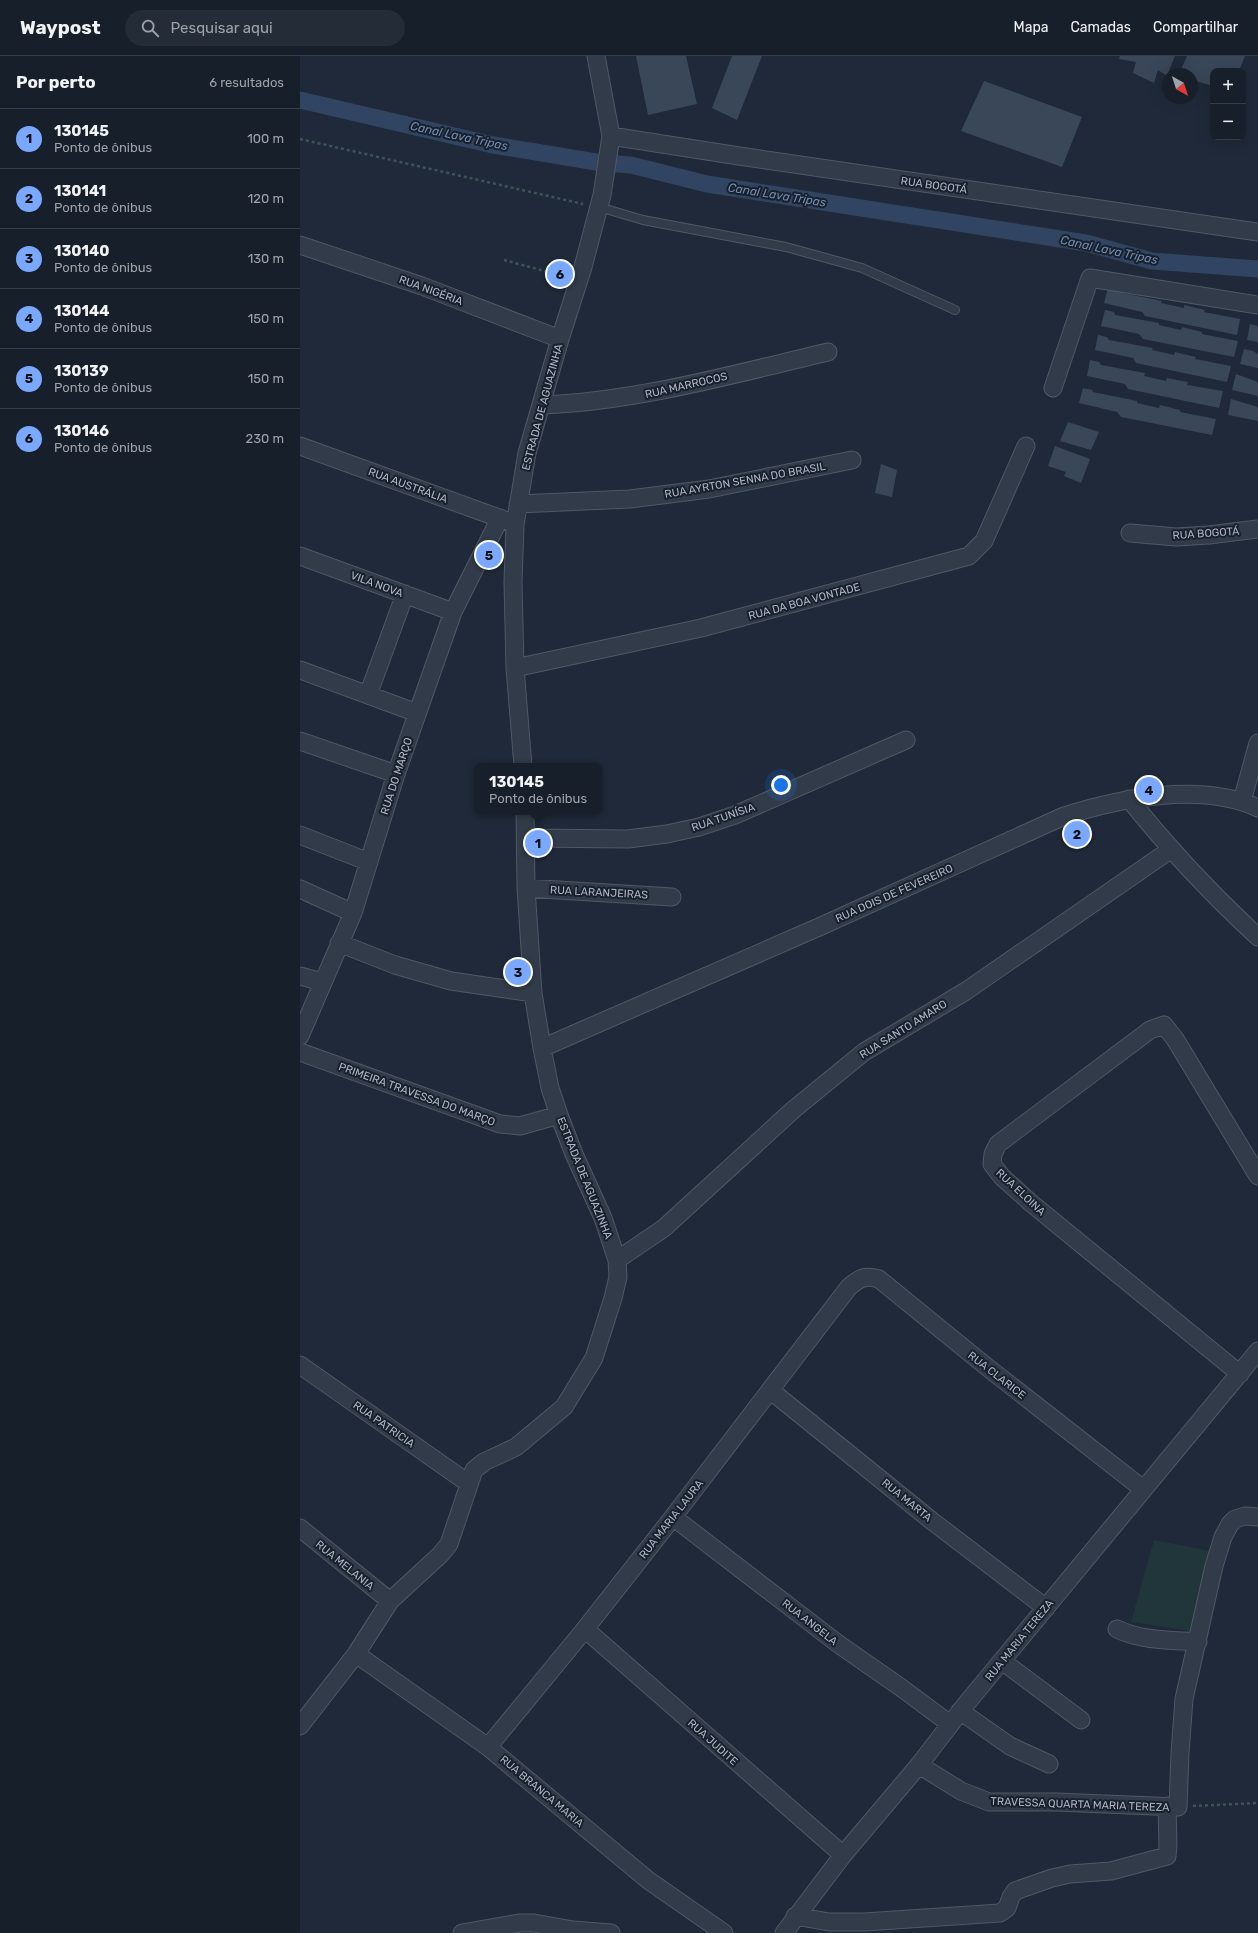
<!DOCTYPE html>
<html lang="pt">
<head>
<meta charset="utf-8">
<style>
  :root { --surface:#171f2b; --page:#242c37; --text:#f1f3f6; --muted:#9ea2a9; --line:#363d47; --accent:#79a8fe }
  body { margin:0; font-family:Rubik,sans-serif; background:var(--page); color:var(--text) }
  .controls { position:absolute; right:12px; top:12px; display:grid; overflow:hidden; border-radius:8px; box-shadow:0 4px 16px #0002 }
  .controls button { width:36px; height:36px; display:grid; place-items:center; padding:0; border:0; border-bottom:1px solid var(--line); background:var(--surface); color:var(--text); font:20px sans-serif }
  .compass { position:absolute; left:862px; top:12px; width:36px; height:36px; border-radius:50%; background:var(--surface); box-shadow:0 4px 16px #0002; rotate:141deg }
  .you { position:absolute; left:481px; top:729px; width:14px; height:14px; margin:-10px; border:3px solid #fff; border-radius:50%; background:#1a73e8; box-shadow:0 0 0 6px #1a73e833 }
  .badge { display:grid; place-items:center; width:26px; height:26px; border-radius:50%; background:var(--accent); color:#111; font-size:13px; font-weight:700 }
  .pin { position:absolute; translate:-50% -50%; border:2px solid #fff; box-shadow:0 1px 4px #0006 }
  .popup { position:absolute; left:174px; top:707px; width:128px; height:52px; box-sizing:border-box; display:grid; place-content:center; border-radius:8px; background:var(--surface); filter:drop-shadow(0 1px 3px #0005); font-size:13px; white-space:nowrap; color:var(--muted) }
  .popup b { font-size:15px; color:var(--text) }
  .popup::after { content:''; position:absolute; left:50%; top:100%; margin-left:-8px; border:8px solid transparent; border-top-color:var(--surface) }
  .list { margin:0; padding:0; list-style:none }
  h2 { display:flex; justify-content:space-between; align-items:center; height:52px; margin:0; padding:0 16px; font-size:17px }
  h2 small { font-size:13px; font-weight:400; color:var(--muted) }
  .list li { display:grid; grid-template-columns:26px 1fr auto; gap:12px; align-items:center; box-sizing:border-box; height:60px; padding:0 16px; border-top:1px solid var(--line) }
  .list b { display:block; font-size:15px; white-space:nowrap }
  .list p { margin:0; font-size:13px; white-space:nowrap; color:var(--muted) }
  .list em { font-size:13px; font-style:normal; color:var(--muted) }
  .icon { flex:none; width:22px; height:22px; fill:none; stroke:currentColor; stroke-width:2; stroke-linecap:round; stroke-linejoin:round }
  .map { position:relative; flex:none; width:958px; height:1877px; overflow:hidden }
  header { display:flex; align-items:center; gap:24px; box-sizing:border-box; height:56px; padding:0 20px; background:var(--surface); border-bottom:1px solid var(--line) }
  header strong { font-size:19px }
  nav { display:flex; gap:22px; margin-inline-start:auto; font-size:14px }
  .search { width:280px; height:36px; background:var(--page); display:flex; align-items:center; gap:10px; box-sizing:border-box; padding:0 14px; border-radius:22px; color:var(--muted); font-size:15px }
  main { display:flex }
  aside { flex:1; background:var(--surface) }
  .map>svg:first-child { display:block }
  .green { fill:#21363a }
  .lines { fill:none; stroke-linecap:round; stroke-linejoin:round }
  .canal { stroke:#314461; stroke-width:17 }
  .building { fill:#3a4759 }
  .lane-casing { stroke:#505867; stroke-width:10 }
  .street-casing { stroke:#505867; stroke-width:19 }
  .path { stroke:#3e5357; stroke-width:2.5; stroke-dasharray:3 3; stroke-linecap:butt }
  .lane { stroke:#323b49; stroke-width:8 }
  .street { stroke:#323b49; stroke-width:17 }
  .labels { text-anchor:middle; stroke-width:4; stroke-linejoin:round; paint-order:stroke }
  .street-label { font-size:11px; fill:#adb5c6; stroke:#18202d }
  .water-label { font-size:12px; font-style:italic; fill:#738bb1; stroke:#18202d }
</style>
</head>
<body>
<header>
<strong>Waypost</strong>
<div class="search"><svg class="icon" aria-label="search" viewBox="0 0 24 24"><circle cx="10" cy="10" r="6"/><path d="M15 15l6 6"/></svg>Pesquisar aqui</div>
<nav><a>Mapa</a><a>Camadas</a><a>Compartilhar</a></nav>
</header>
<main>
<aside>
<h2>Por perto<small>6 resultados</small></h2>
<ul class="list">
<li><span class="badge">1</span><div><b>130145</b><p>Ponto de ônibus</p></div><em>100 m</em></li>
<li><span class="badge">2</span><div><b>130141</b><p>Ponto de ônibus</p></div><em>120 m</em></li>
<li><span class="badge">3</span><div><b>130140</b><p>Ponto de ônibus</p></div><em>130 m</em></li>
<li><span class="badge">4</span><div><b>130144</b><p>Ponto de ônibus</p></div><em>150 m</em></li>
<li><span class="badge">5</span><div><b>130139</b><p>Ponto de ônibus</p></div><em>150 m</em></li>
<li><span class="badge">6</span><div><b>130146</b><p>Ponto de ônibus</p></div><em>230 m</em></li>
</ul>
</aside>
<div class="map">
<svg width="958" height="1877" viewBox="0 0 958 1877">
  <rect width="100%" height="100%" fill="#1f2939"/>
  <path class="green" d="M854 1484 916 1496 898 1576 831 1566Z"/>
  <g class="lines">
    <path class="canal" d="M0 44 193 89 302 107 331 109 407 128 786 187 852 205 958 213"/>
  </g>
  <path class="building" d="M336 0H386L397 48 348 59Z
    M432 0H462L437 64 412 52Z
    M820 0H875L867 20 858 14 854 27 833 17 836 6 819 3Z
    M887 0H945L939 15H913V30L892 24V18H879Z
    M684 25 782 61 762 111 661 75Z
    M808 232 817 234 818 236 862 245 861 247 884 252V249L905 254 904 256 940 263 937 279 845 260 842 256 804 247Z
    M805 254 814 256 815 259 859 267V269L881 274 882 271 902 276V278L938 285 934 301 843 283 839 278 801 270Z
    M950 268 958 270V286L947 284Z
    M798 279 807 281 809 284 853 292 852 294 874 299 875 296 896 301 895 303 931 310 927 326 836 307 833 302 795 294Z
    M944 293 953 295 958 298V312L940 308Z
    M790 304 799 306 801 309 845 317 844 320 866 325 867 322 888 326 887 329 923 335 919 352 828 333 825 328 787 320Z
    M936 318 958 326V340L932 334Z
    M783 332 792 334 793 336 837 345V347L859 352 860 349 880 354V356L916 363 912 379 821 361 817 356 779 347Z
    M931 343 958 351V365L928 359Z
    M768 366 799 376 791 394 760 385Z
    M755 390 790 403 781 427 764 420 766 416 748 410Z
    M581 408 597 414 592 441 575 437Z"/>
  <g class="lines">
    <g class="lane-casing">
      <path id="lane" d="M299 151 343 164 486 191 562 212 655 254"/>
    </g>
    <g class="street-casing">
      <path id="street" d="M311 80 439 100 958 176
        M0 189 122 230 260 283
        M753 332 790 222 958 249
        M242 349C339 345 434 318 528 296
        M0 390 210 466
        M218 448 330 443 409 433 552 404
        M830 477 876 481 909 479 958 473
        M0 500 153 556
        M215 612 401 572 669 500 684 485 726 390
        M0 614 117 657
        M68 639 105 538
        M0 685 96 718
        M223 710 215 612 213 526 215 469 227 397 260 283 283 211 302 139 311 80 296 0
        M829 743C870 794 910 837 958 881
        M942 745 958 687
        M0 779 69 806
        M227 782 328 783 367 778 399 771 435 759 606 684
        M226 832 372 841
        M0 833 53 857
        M39 887 95 909 151 925 233 937
        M0 920 22 926
        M0 980 53 857 96 718 153 556 200 462
        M242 992 519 871 764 760C821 742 901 726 958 752
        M0 996 200 1068 220 1070 259 1059
        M317 1204 364 1172 493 1054 564 996 666 935 870 794
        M0 1309 168 1427
        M940 1318 731 1147 702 1121 692 1108 693 1098 698 1088 850 974 864 969 875 983 958 1120
        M470 1334 632 1465 746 1552
        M373 1461 537 1587 603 1633 650 1668
        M0 1472 90 1545
        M285 1573 543 1799
        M817 1573C842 1585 871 1584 898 1586
        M56 1598 188 1691 348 1824 424 1877
        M702 1605 781 1664
        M660 1655 710 1690 749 1708
        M0 1670 56 1598 90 1545 140 1499 149 1488 174 1414 184 1406 216 1391 264 1351 294 1302 313 1242 318 1221 317 1204 303 1162 274 1098 259 1059 250 1032 242 992 233 937 226 832 225 756
        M188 1691 285 1573 373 1461 549 1231C560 1222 564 1219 579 1223L687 1311 843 1433
        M619 1709 661 1735 689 1746H756L878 1751 880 1697 884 1643 914 1510 923 1481 930 1468 935 1463 945 1460 958 1461
        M495 1860 529 1866H564L700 1857 707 1852 711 1841 715 1835 752 1822 770 1818 811 1815 867 1800 868 1790 867 1750
        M162 1877 219 1867H234L273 1874 311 1877
        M484 1877 543 1799 619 1709 666 1648 958 1295"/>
    </g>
    <path class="path" d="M0 83 283 148
      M204 204 263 220
      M893 1750 958 1747"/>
    <use href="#lane" class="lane"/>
    <use href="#street" class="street"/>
  </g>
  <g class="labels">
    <g class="street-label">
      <text transform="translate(634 129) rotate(8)" y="4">RUA BOGOTÁ</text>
      <text transform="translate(131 234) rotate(20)" y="4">RUA NIGÉRIA</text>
      <text transform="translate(386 329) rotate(-13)" y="4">RUA MARROCOS</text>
      <text transform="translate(242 351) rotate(-75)" y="4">ESTRADA DE AGUAZINHA</text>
      <text transform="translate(445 424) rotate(-10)" y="4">RUA AYRTON SENNA DO BRASIL</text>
      <text transform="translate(108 429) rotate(20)" y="4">RUA AUSTRÁLIA</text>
      <text transform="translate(906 477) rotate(-4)" y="4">RUA BOGOTÁ</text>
      <text transform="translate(77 528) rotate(20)" y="4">VILA NOVA</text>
      <text transform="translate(504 545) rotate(-15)" y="4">RUA DA BOA VONTADE</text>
      <text transform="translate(96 720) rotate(-72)" y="4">RUA DO MARÇO</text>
      <text transform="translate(423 761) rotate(-19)" y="4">RUA TUNÍSIA</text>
      <text transform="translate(299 836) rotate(3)" y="4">RUA LARANJEIRAS</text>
      <text transform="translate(594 837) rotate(-24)" y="4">RUA DOIS DE FEVEREIRO</text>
      <text transform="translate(603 973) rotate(-32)" y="4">RUA SANTO AMARO</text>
      <text transform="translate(117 1038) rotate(20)" y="4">PRIMEIRA TRAVESSA DO MARÇO</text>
      <text transform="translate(285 1122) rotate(68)" y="4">ESTRADA DE AGUAZINHA</text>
      <text transform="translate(721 1136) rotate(43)" y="4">RUA ELOINA</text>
      <text transform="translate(697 1319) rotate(38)" y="4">RUA CLARICE</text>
      <text transform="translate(84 1368) rotate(35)" y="4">RUA PATRICIA</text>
      <text transform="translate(607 1444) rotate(39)" y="4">RUA MARTA</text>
      <text transform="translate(371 1463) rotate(-52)" y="4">RUA MARIA LAURA</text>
      <text transform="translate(45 1509) rotate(39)" y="4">RUA MELANIA</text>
      <text transform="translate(510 1566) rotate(38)" y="4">RUA ANGELA</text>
      <text transform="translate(719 1584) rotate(-51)" y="4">RUA MARIA TEREZA</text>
      <text transform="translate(413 1686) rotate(42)" y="4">RUA JUDITE</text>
      <text transform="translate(242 1735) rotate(40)" y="4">RUA BRANCA MARIA</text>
      <text transform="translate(780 1748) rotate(2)" y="4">TRAVESSA QUARTA MARIA TEREZA</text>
    </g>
    <g class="water-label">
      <text transform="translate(159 80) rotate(12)" y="4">Canal Lava Tripas</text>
      <text transform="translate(477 139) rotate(9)" y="4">Canal Lava Tripas</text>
      <text transform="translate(809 194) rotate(12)" y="4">Canal Lava Tripas</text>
    </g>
  </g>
</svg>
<div class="controls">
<button>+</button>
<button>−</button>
</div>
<svg class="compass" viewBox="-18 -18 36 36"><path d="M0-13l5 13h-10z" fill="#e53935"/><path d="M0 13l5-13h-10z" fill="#9ea2a9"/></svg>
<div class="you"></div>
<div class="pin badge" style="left:238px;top:787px">1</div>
<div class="popup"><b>130145</b>Ponto de ônibus</div>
<div class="pin badge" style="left:777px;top:778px">2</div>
<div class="pin badge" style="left:218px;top:916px">3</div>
<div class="pin badge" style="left:849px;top:734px">4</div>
<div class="pin badge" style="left:189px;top:499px">5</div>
<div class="pin badge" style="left:260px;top:218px">6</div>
</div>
</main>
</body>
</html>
